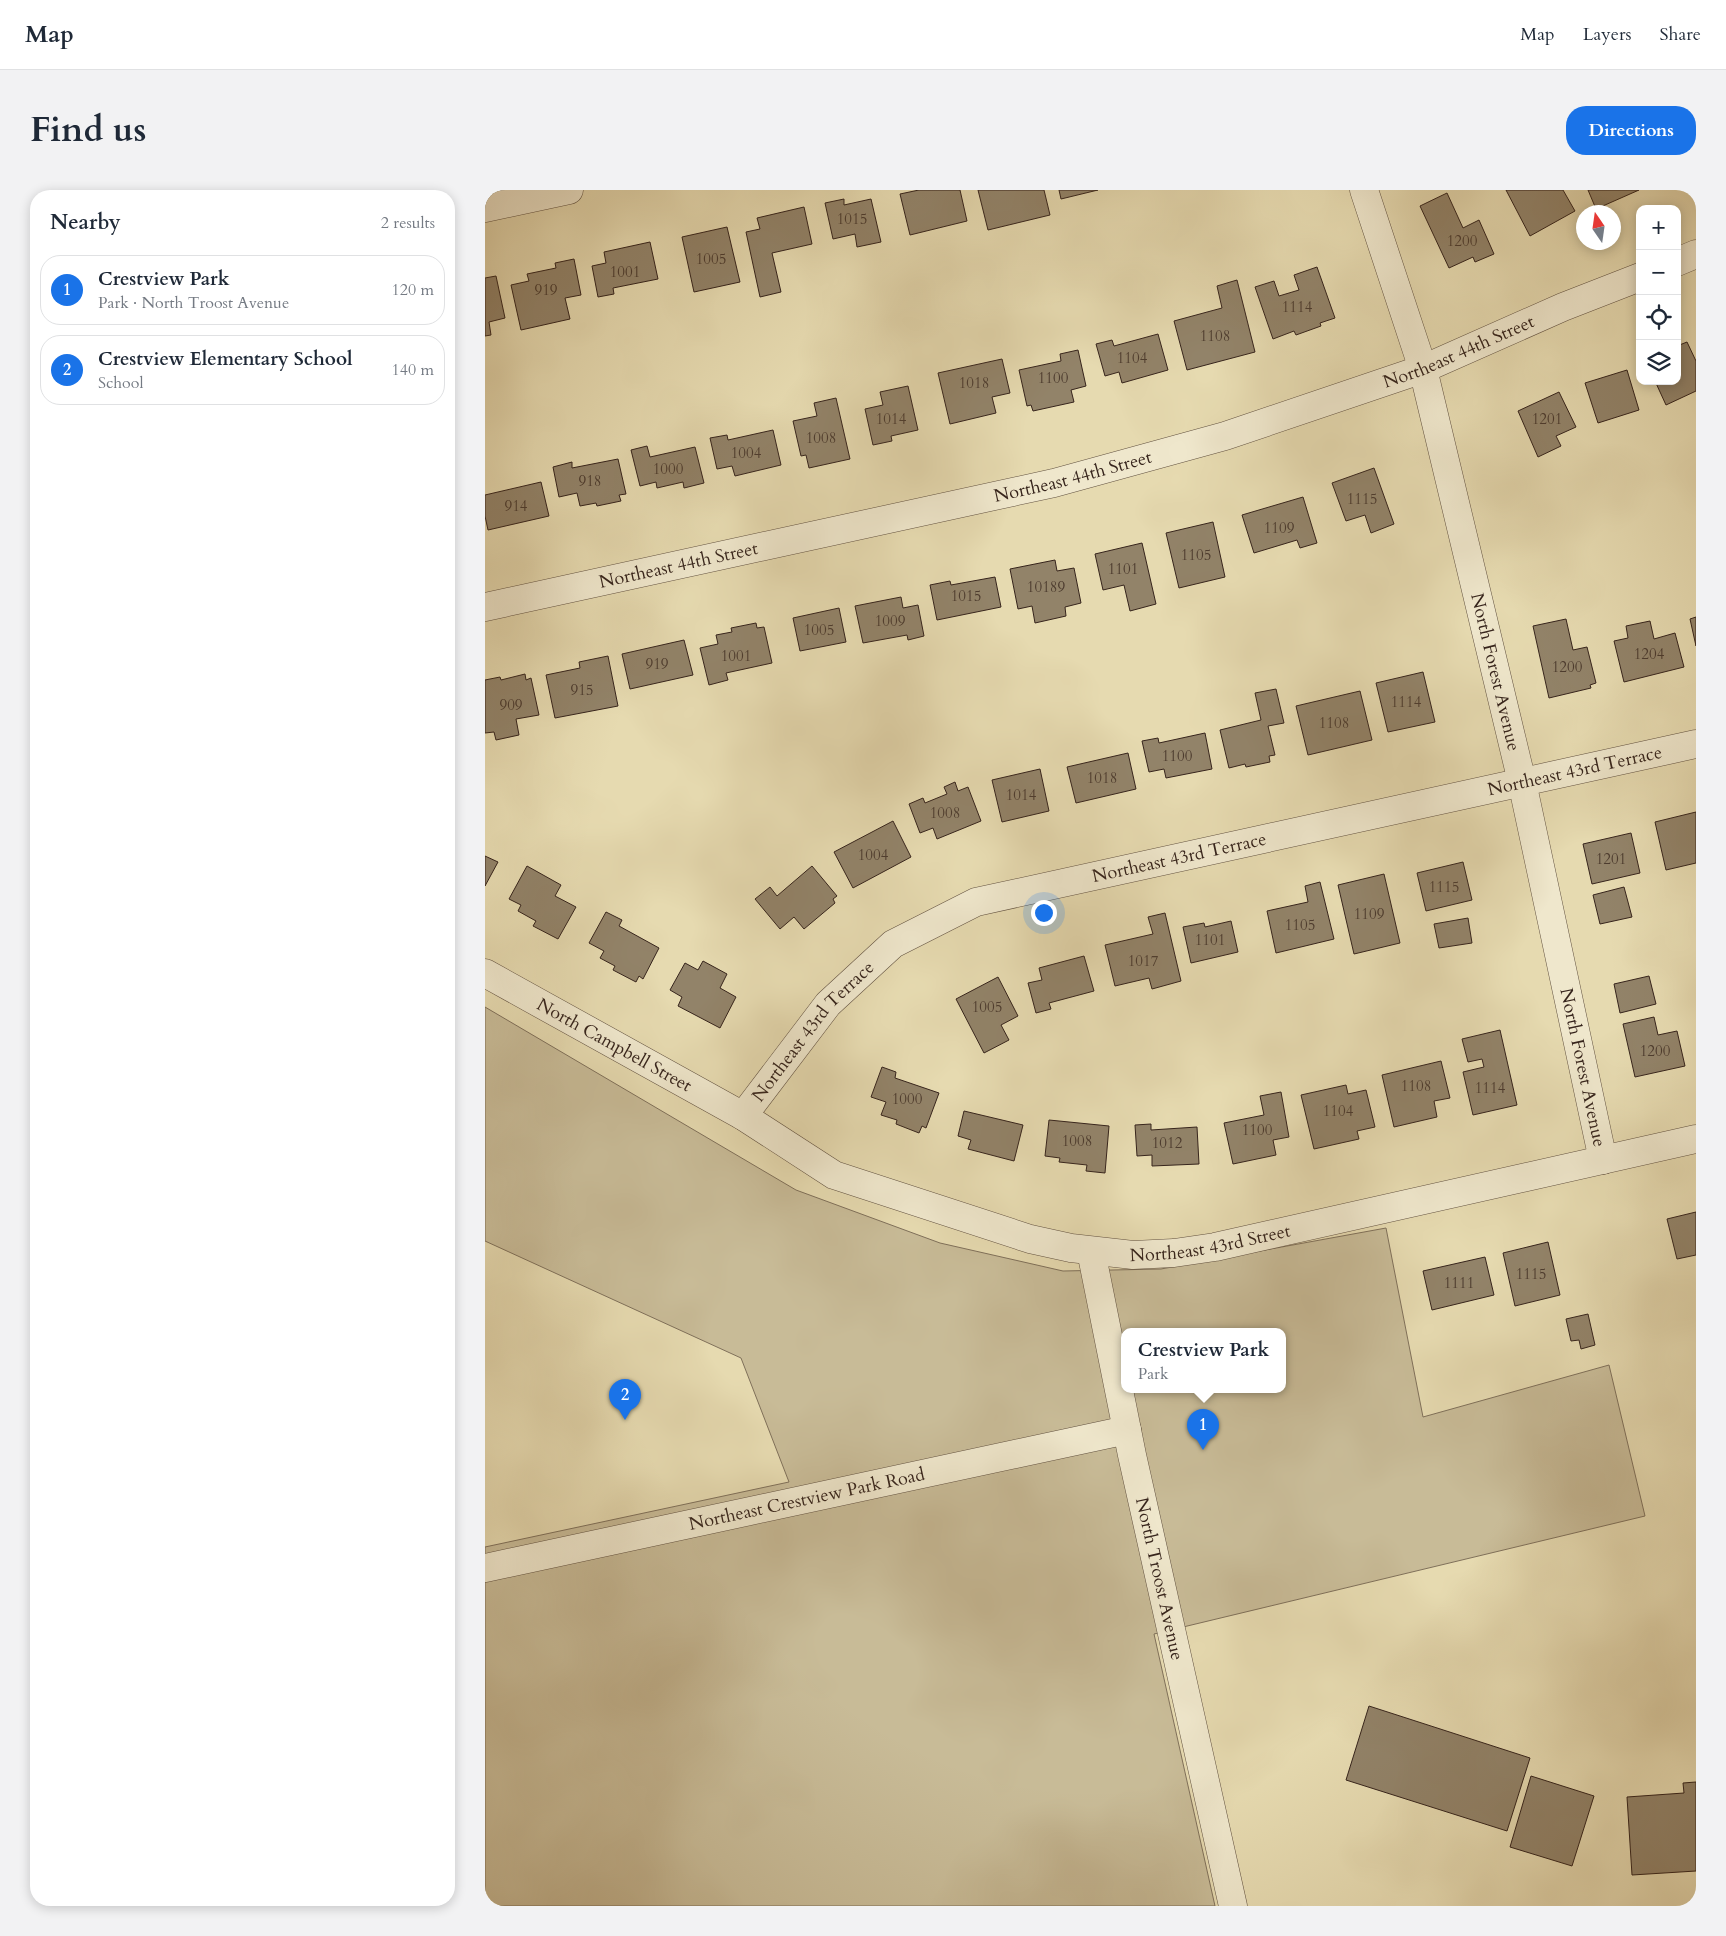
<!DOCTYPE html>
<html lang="en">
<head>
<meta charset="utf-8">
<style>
  :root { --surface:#fff; --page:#f2f2f3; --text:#1f2937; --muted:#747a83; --line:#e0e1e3; --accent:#1a73e8 }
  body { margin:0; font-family:Cardo,serif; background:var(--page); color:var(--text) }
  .controls { position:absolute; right:15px; top:15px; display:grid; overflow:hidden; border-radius:10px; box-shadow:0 2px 12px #0003 }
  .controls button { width:45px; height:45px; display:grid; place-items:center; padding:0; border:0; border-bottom:1px solid var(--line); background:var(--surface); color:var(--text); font:25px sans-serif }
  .compass { position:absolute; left:1091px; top:15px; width:45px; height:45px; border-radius:50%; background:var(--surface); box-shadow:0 2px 12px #0003; rotate:347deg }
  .you { position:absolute; left:558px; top:722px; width:18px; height:18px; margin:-12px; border:4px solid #fff; border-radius:50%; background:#1a73e8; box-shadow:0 0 0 8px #1a73e833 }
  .badge { display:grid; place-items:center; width:32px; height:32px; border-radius:50%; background:var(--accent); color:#fff; font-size:16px; font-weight:700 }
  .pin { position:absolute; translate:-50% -41px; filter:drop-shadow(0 1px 2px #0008) }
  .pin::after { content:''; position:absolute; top:26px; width:18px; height:15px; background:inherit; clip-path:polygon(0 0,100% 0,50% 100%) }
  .popup { position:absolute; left:636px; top:1138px; width:165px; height:65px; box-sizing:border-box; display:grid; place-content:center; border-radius:10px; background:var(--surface); filter:drop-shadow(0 1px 4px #0005); font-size:16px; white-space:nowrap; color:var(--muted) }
  .popup b { font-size:19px; color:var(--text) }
  .popup::after { content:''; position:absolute; left:50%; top:100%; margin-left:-10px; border:10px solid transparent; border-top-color:var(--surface) }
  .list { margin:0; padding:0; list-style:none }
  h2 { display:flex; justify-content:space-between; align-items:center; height:65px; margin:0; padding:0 20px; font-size:21px }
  h2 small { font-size:16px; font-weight:400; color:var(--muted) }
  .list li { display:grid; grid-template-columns:32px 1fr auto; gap:15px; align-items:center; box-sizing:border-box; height:70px; margin:0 10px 10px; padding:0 10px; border:1px solid var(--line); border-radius:20px }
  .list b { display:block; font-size:19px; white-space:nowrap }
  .list p { margin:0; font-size:16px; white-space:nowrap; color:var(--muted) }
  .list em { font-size:16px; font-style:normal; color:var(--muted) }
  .icon { flex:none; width:28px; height:28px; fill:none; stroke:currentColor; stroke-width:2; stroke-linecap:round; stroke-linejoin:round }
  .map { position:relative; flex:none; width:1211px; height:1716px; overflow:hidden; border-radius:20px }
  header { display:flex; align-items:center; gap:30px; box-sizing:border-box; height:70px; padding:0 25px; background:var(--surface); border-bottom:1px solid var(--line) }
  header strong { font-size:24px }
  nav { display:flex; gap:28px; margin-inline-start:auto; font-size:18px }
  .intro { display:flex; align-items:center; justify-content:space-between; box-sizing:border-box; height:120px; padding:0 30px }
  h1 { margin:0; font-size:35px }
  .button { padding:12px 22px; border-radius:20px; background:var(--accent); color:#fff; font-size:18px; font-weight:700 }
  main { display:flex; gap:30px; padding:0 30px }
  aside { flex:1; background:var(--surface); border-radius:20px; box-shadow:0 2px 12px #0003 }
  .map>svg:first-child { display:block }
  .green { fill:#c8bb97; stroke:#7f705a; fill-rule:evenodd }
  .building { fill:#928369; stroke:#36241c }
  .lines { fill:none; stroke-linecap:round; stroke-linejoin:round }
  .minor-casing { stroke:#625241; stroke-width:29 }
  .minor { stroke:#efe7cc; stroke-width:28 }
  .labels { text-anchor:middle; stroke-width:4; stroke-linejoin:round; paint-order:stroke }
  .number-label { font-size:15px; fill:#4d3c2f }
  .street-label { font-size:18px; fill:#36241c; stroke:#efe7cc }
</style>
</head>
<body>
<header>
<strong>Map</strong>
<nav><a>Map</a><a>Layers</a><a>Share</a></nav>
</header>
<div class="intro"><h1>Find us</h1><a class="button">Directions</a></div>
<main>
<aside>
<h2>Nearby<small>2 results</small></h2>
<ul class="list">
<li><span class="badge">1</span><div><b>Crestview Park</b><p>Park · North Troost Avenue</p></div><em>120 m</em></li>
<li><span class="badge">2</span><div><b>Crestview Elementary School</b><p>School</p></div><em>140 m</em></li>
</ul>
</aside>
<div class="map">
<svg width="1211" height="1716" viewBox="0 0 1211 1716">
  <rect width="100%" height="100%" fill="#e6dab0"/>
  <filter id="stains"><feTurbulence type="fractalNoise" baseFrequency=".004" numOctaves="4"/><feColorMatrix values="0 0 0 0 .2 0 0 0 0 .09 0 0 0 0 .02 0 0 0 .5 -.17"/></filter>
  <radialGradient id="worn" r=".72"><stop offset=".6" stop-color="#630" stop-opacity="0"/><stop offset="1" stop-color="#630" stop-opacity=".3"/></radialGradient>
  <path class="green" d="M0 817 311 1000 455 1053 578 1081 676 1079 901 1038 938 1227 1124 1175 1160 1326 669 1444 730 1716H0V1357L304 1292 256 1168 0 1051ZM639 1141H797V1199H639Z"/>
  <path class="building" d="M434 0H475L482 31 425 45 415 4Z
    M493 0H559L565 25 503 40Z
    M574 0H613L576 9Z
    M1021 0H1078L1090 21 1045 46Z
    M1103 0H1154L1111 19Z
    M962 3 978 38 994 30 1009 64 990 72 988 67 964 78 935 16Z
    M359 9V15L386 9 396 52 372 57 370 44 348 49 340 13Z
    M319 17 327 54 287 63 296 102 275 107 261 42 275 39 272 28Z
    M242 37 255 92 209 102 197 47Z
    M165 52 173 89 128 98 129 104 113 107 107 76 121 73 119 62Z
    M89 69 96 105 80 108 85 129 36 140 26 95 44 91 42 84 71 78 70 73Z
    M832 77 850 128 835 133 836 136 811 145 809 141 788 149 770 97 789 91 794 106 814 100 809 85Z
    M11 86 20 128 4 132 6 145 0 146V88Z
    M752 90 770 162 702 180 689 131 737 118 732 96Z
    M673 144 683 180 637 193 634 182 620 186 611 154 627 150 629 156Z
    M1202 152 1211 171V201L1181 215 1170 191H1192V156Z
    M593 160 601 196 586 200 589 212 548 221 546 215 542 216 534 180 576 171 575 164Z
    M517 169 525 203 507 207 511 223 465 234 453 183Z
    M1142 180 1154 220 1113 233 1100 193Z
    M423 196 433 240 406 246 407 251 388 255 380 219 398 215 395 202Z
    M1074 202 1091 237 1071 246 1076 256 1053 267 1033 221Z
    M351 208 365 269 324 278 321 265 316 266 308 231 332 226 329 213Z
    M288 240 296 275 250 286 247 276 232 279 225 248 242 245 243 250Z
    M162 256 165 267 210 257 219 293 199 298 198 292 172 298 171 292 155 296 146 260Z
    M133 269 141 304 134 305 136 311 112 316 111 313 95 316 92 303 74 307 68 277 87 272V278Z
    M889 278 909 334 886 343 880 325 861 331 847 293Z
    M56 292 64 326 3 340 0 326V305Z
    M818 307 832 353 815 358 812 350 769 363 757 325Z
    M728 332 740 387 694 398 681 343Z
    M657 353 671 414 645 421 639 395 618 400 610 364Z
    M570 370 572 381 589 378 596 413 580 417 581 426 550 433 547 416 533 419 525 379Z
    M510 387 516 417 452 430 445 395 465 391 466 395Z
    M416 407 418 418 433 415 439 446 423 450 422 445 378 453 370 416Z
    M354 418 361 452 315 461 308 428Z
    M1211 427V456L1205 429Z
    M1081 429 1088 460 1102 457 1111 493 1105 495 1106 498 1064 508 1048 436Z
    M1165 431 1169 449 1190 443 1199 477 1139 492 1129 451 1143 448 1141 436Z
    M271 433 272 438 279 437 287 473 241 483 243 490 224 495 215 458 233 454 231 445 247 442 246 438Z
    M199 450 208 485 145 499 137 464Z
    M123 466 133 516 70 528 61 485 95 478 94 472Z
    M938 482 950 532 903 542 891 493Z
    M40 484 41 490 46 488 54 525 31 529 34 545 11 550 9 542 0 543V490L15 487 16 490Z
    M791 499 799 533 783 536 790 565 784 566 785 572 761 577 760 574 744 578 735 540 776 530 770 503Z
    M875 501 887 550 823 565 811 516Z
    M720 543 727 579 681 588 679 579 664 582 657 551 673 548 674 553Z
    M643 563 651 599 591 613 582 577Z
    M555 579 564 621 517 632 507 590Z
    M470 592 473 601 483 597 496 631 452 649 448 638 435 643 424 614 438 608 440 613 462 604 459 597Z
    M1211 622V673L1181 680 1170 632Z
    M408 631 426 667 368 698 349 662Z
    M1146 643 1155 683 1107 694 1098 654Z
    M0 666 13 672 0 696Z
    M978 672 987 710 941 721 932 683Z
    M42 676 76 695 70 706 91 717 73 749 48 736 51 731 33 721 36 715 24 709Z
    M327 676 352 706 348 709 350 713 319 739 309 727 295 739 270 709 285 697 292 706Z
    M899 684 915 753 869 764 853 695Z
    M835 692 849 749 791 763 782 721 823 712 820 696Z
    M1139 697 1147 727 1115 734 1108 705Z
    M121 722 137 730 134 736 174 758 158 789 154 786 151 792 128 780 130 776 115 768 119 761 104 753Z
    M680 723 696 791 667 799 664 788 630 796 620 755 668 744 663 727Z
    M983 728 987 753 954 758 949 734Z
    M746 731 753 762 706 773 698 737 719 733 720 737Z
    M599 766 609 801 564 813 566 819 551 823 543 793 557 790 554 778Z
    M218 771 242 784 235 798 251 807 235 838 193 816 197 807 185 800 200 773 213 780Z
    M1164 786 1171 814 1135 823 1129 794Z
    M513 787 533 826 516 835 524 850 499 863 471 809Z
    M1169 827 1173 845 1192 841 1200 876 1150 887 1138 834Z
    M1015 840 1032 915 988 925 978 882 999 877 997 869 983 872 977 849Z
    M956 871 965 908 949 911 952 927 909 937 897 885Z
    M397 877 411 882 410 888 454 903 441 938 437 936 434 943 411 934 412 930 396 925 401 912 386 907Z
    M861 895 863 904 881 900 890 937 872 941 874 949 829 959 816 905Z
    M796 902 804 947 788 950 791 965 748 974 739 933 779 925 775 906Z
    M479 921 538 935 529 971 483 959 486 950 473 946Z
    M564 930 624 936 620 983 601 981 602 975 574 972 575 968 560 966Z
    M666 934V940L712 937 714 974 667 976V965L652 966 650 935Z
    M1211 1022V1065L1192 1069 1182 1029Z
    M1063 1052 1075 1105 1030 1116 1018 1063Z
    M1000 1067 1009 1105 947 1120 938 1081Z
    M1103 1124 1110 1155 1096 1159 1094 1150 1086 1151 1081 1129Z
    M884 1516 1045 1568 1022 1641 861 1590Z
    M1046 1586 1109 1606 1087 1676 1025 1657Z
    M1211 1592V1681L1147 1685 1142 1607 1199 1603 1198 1593Z"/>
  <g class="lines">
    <g class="minor-casing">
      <g id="minor">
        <path id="s1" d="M879 0 938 179 1037 592 1118 970"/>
        <path d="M0 18 84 0"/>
        <path d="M1192 72 1211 64"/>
        <path id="s2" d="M0 417 569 293 740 246 938 179 1078 117 1155 87"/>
        <path id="s3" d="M0 783 258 926 349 985 545 1049 586 1058 648 1065 689 1063 730 1057 1211 949"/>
        <path id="s4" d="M258 926 343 814 408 754 491 712 1211 554"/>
        <path id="s5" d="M606 1061 647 1265 748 1716"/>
        <path id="s6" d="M0 1378 642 1240"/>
      </g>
    </g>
    <use href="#minor" class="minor"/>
  </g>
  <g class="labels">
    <g class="number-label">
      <text x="367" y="34">1015</text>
      <text x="977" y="56">1200</text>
      <text x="226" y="74">1005</text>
      <text x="140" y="87">1001</text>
      <text x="61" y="105">919</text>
      <text x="812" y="122">1114</text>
      <text x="730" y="151">1108</text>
      <text x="647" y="173">1104</text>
      <text x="568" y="193">1100</text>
      <text x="489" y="198">1018</text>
      <text x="406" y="234">1014</text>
      <text x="1062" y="234">1201</text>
      <text x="336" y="253">1008</text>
      <text x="261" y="268">1004</text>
      <text x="183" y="284">1000</text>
      <text x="105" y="296">918</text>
      <text x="877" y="314">1115</text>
      <text x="31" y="321">914</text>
      <text x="794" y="343">1109</text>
      <text x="711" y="370">1105</text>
      <text x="638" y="384">1101</text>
      <text x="561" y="402">10189</text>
      <text x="481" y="411">1015</text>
      <text x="405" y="436">1009</text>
      <text x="334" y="445">1005</text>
      <text x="1164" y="469">1204</text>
      <text x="251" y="471">1001</text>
      <text x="172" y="479">919</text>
      <text x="1082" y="482">1200</text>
      <text x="97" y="505">915</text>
      <text x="921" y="517">1114</text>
      <text x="26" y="520">909</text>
      <text x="849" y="538">1108</text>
      <text x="692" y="571">1100</text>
      <text x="617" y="593">1018</text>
      <text x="536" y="610">1014</text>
      <text x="460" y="628">1008</text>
      <text x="388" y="670">1004</text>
      <text x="1126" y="674">1201</text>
      <text x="959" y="702">1115</text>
      <text x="884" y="729">1109</text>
      <text x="815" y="740">1105</text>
      <text x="725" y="755">1101</text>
      <text x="658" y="776">1017</text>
      <text x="502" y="822">1005</text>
      <text x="1170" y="866">1200</text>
      <text x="931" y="901">1108</text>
      <text x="1005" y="903">1114</text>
      <text x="422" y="914">1000</text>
      <text x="853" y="926">1104</text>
      <text x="772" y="945">1100</text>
      <text x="592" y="956">1008</text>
      <text x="682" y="958">1012</text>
      <text x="1046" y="1089">1115</text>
      <text x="974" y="1098">1111</text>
    </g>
    <g class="street-label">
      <text dy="6" stroke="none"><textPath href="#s2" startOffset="1008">Northeast 44th Street</textPath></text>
      <text dy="6" stroke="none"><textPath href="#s2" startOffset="602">Northeast 44th Street</textPath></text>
      <text dy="6" stroke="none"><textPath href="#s2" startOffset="198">Northeast 44th Street</textPath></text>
      <text dy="6" stroke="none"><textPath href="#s1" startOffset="500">North Forest Avenue</textPath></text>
      <text dy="6" stroke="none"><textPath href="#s4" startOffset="935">Northeast 43rd Terrace</textPath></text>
      <text dy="6" stroke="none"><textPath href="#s4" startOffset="530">Northeast 43rd Terrace</textPath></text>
      <text dy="6" stroke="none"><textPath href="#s4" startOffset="110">Northeast 43rd Terrace</textPath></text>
      <text dy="6" stroke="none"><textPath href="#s3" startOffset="148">North Campbell Street</textPath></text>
      <text dy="6" stroke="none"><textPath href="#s1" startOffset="905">North Forest Avenue</textPath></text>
      <text dy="6" stroke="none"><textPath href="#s3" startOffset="792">Northeast 43rd Street</textPath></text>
      <text dy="6" stroke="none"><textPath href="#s6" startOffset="329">Northeast Crestview Park Road</textPath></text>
      <text dy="6" stroke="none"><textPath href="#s5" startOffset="335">North Troost Avenue</textPath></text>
    </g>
  </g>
  <rect width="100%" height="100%" filter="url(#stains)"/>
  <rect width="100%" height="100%" fill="url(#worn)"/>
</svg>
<div class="controls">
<button>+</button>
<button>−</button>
<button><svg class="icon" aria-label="locate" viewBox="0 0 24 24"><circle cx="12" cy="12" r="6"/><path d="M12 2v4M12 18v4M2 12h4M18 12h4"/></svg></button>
<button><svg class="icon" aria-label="layers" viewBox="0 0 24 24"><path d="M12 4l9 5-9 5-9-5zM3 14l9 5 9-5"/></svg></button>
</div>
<svg class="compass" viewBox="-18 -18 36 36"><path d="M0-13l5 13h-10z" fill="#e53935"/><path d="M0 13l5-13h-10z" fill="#747a83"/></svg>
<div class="you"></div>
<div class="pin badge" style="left:718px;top:1260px">1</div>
<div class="popup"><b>Crestview Park</b>Park</div>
<div class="pin badge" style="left:140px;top:1230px">2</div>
</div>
</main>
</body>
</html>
